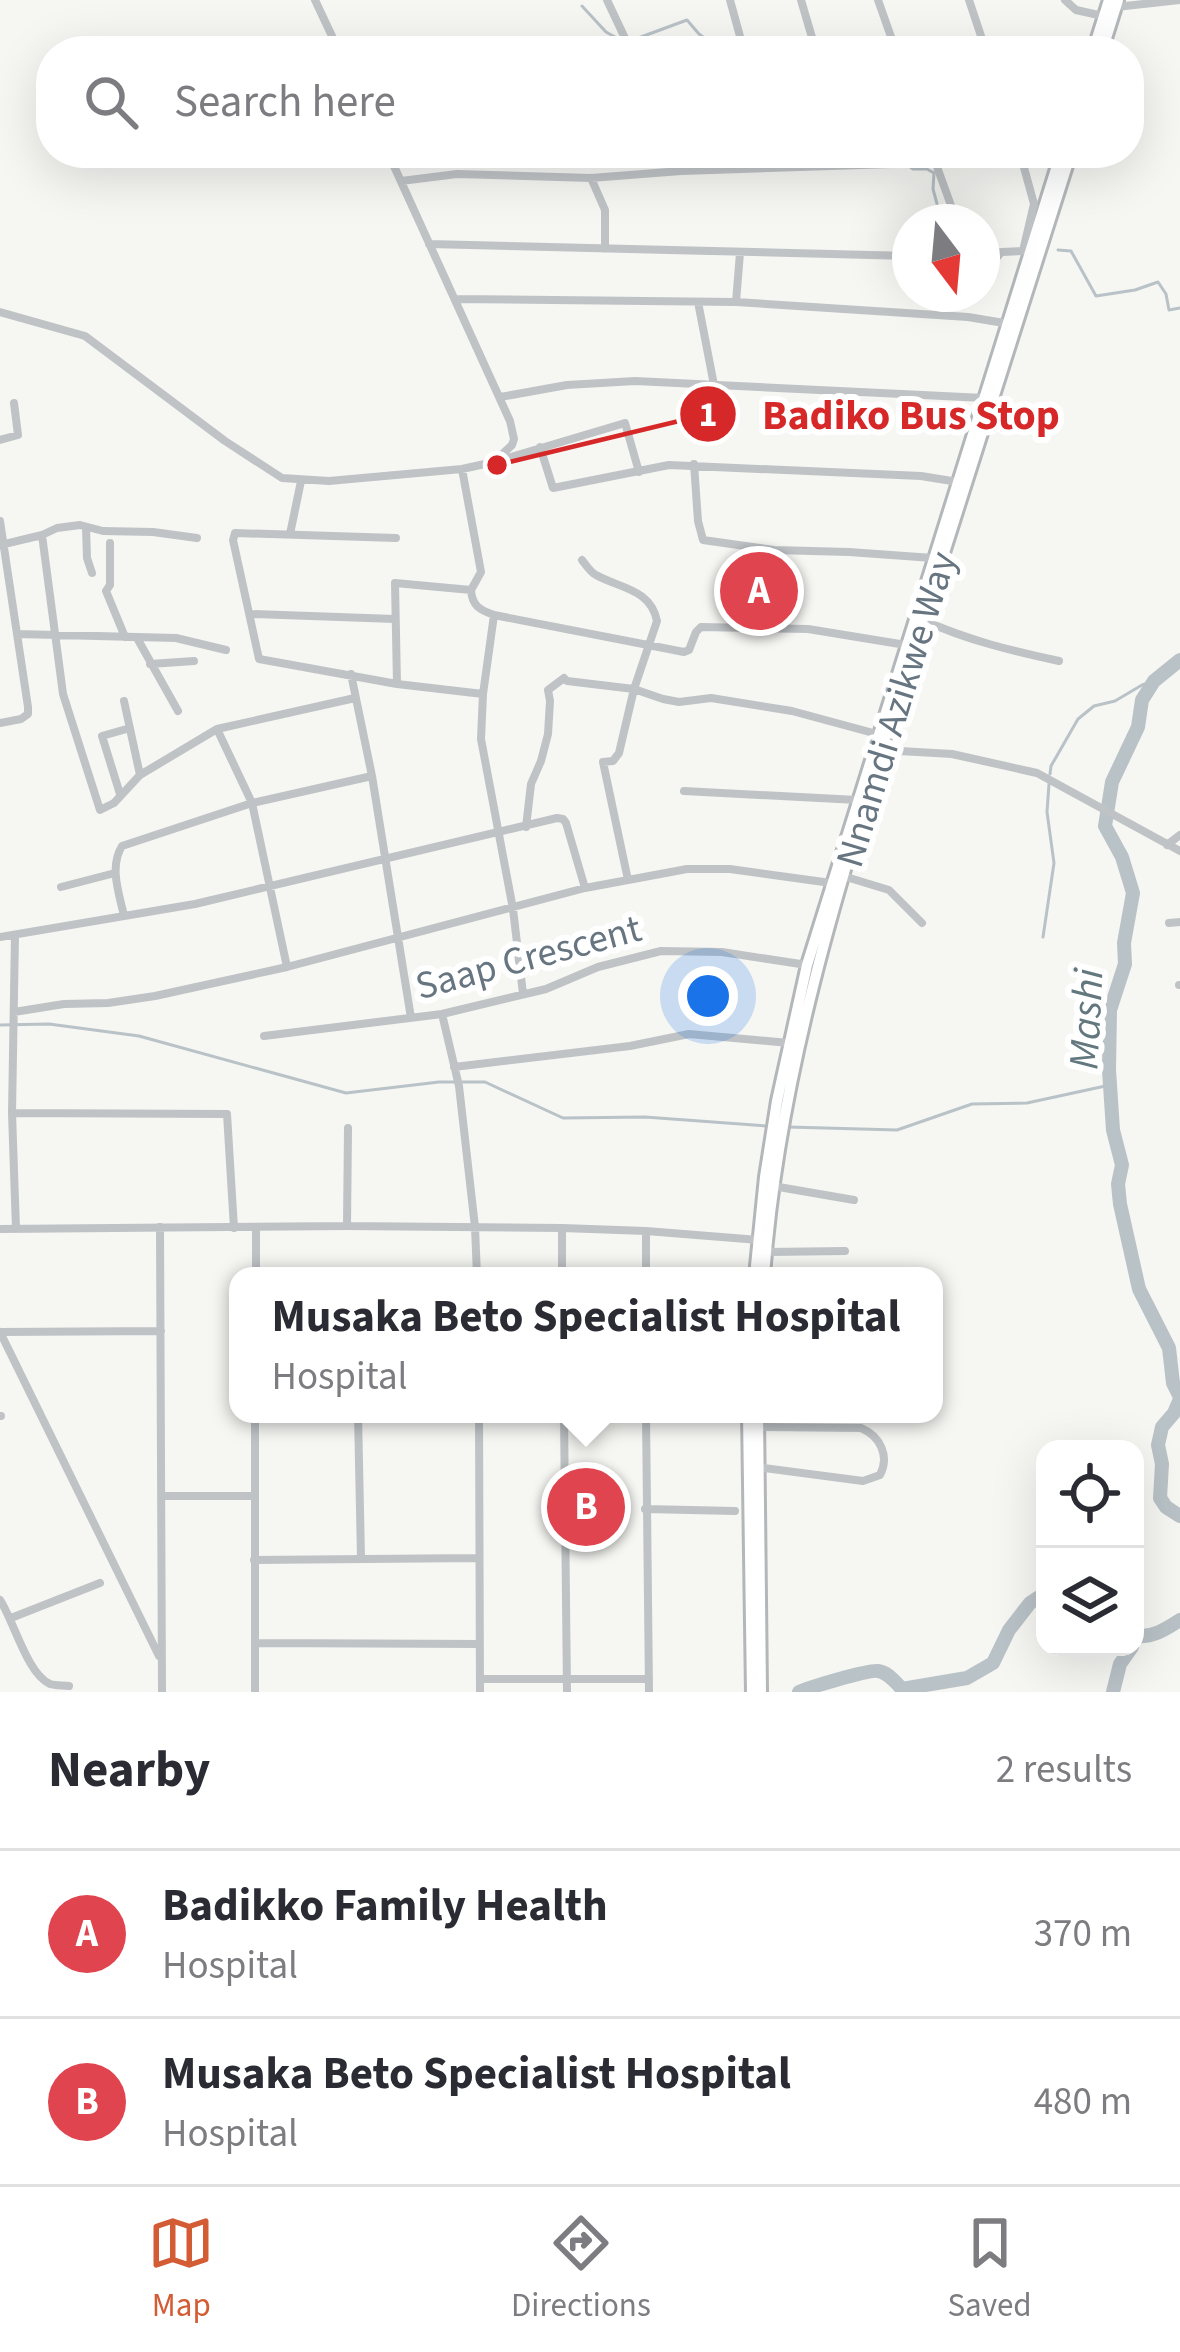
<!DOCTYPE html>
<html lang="en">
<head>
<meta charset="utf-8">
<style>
  :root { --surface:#fff; --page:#f2f2f3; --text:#2b2b33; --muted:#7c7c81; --line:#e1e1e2; --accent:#d45c34 }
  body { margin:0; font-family:"Source Sans 3",sans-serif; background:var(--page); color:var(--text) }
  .controls { position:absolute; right:36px; bottom:36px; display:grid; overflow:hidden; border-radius:24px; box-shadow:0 12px 48px #0002 }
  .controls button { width:108px; height:108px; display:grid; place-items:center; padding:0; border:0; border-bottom:3px solid var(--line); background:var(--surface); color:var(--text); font:60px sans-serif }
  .compass { position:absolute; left:892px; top:204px; width:108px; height:108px; border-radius:50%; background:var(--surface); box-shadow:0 12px 48px #0002; rotate:164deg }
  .you { position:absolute; left:708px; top:996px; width:42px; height:42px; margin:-30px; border:9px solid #fff; border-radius:50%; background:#1a73e8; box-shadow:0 0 0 18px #1a73e833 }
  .badge { display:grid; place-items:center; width:78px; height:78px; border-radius:50%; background:var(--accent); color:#fff; font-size:39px; font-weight:700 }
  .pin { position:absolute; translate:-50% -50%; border:6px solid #fff; box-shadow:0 3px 12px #0006 }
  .popup { position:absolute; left:229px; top:1267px; width:714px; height:156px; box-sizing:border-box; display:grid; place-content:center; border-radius:24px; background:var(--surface); filter:drop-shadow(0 3px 9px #0005); font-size:39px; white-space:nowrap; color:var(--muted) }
  .popup b { font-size:45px; color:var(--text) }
  .popup::after { content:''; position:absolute; left:50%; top:100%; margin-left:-24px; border:24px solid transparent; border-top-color:var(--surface) }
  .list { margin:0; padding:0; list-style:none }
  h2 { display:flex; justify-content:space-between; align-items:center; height:156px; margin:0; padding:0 48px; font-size:51px }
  h2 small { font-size:39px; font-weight:400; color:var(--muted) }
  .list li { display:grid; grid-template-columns:78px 1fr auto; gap:36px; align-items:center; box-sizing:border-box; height:168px; padding:0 48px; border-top:3px solid var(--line) }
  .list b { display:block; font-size:45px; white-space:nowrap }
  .list p { margin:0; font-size:39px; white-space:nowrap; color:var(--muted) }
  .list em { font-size:39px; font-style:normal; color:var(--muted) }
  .icon { flex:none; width:66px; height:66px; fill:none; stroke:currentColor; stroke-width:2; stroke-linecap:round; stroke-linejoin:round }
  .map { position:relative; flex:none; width:1180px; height:1692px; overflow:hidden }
  .search { position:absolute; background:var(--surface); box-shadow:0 12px 48px #0002; left:36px; right:36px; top:36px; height:132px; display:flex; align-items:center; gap:30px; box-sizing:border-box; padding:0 42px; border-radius:48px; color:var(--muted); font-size:45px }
  .sheet { height:492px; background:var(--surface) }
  nav { display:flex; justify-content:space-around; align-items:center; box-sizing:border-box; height:168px; border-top:3px solid var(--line); background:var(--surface); font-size:33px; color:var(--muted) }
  nav a { display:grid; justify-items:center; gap:6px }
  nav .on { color:var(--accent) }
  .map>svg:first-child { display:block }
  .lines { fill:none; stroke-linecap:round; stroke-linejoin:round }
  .stream { stroke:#b9c2c7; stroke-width:3 }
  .river { stroke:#b9c2c7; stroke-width:14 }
  .highway-casing { stroke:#b4b7ba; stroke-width:16 }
  .minor { stroke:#bfc3c6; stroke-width:8 }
  .highway { stroke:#fff; stroke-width:10 }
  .labels { text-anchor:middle; stroke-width:12; stroke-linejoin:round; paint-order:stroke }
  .street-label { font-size:39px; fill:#677581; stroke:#fff }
  .water-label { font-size:42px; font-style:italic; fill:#63777e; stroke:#fff }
  .leader { fill:none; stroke:#d62828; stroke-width:4.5 }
  .callout-dot { fill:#d62828; stroke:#fff; stroke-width:4.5 }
  .mark-label { font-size:36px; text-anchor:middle; font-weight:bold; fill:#fff }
  .callout-label { font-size:42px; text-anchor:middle; font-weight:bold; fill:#d62828; stroke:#fff; stroke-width:12; stroke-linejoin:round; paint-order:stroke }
</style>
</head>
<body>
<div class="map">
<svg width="1180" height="1692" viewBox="0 0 1180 1692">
  <rect width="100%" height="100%" fill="#f6f6f3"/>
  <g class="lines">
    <path class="stream" d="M582 6 606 32 615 37
      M622 44 687 20 699 34 722 51
      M891 153 913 169H927L934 173 933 189 942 222
      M1058 250 1071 251 1096 296 1135 290 1158 282 1166 294 1169 310 1180 308
      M982 259 998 260 1002 255
      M1050 774 1051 766 1078 719 1094 706 1115 701 1142 685 1154 681
      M1043 937 1054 863 1047 812 1049 784
      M0 1025 49 1024 139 1036 346 1093 439 1082H485L563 1118 645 1117 767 1126
      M788 1127 897 1130 972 1104 1027 1103 1110 1085"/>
    <path class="river" d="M1180 660 1154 681 1142 700 1138 727 1112 782 1105 826 1122 857 1133 893 1124 943 1125 964 1110 1010 1109 1070 1113 1130 1122 1165 1118 1184 1120 1204 1139 1289 1169 1348 1173 1383 1180 1397
      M1180 1399 1174 1413 1162 1427 1158 1445 1162 1464 1160 1498 1166 1507 1180 1516
      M1135 1636C1153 1638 1166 1629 1180 1620
      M799 1692C807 1688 870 1669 878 1671 888 1672 895 1682 902 1689L967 1678 993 1663 1009 1630 1030 1603 1045 1593
      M1113 1692 1120 1664 1132 1647"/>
    <g class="highway-casing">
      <path id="highway" d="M1093 51 1109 0
        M1102 51 1118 0
        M755 1276 765 1177 777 1101 807 965 1061 153
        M764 1276C779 1066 845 865 908 666 963 495 1017 324 1071 153
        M748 1414 752 1692
        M758 1414 761 1692"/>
    </g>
    <path class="minor" d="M315 0 339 51
      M607 0 631 51
      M730 0 744 51
      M801 0 816 51
      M878 0 896 51
      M969 0 986 51
      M1065 0 1076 10 1103 16
      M1116 7 1180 0
      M677 153 681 171
      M932 153 957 222
      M591 178 605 210V249
      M401 181 457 174 591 178 681 171 892 164 927 153
      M429 244 910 256
      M982 253 1023 251 1034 204 1020 153
      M455 299 736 302 968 317 1010 324
      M698 302 714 385
      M736 302 740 253
      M0 312 85 336 225 441 282 478 329 481 462 469 494 462 512 445 514 439 510 421 388 153
      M500 397 567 385 635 381 984 398
      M0 440 18 435 14 403
      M540 447 553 488 669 465 921 476 958 482
      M501 460 625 423 639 472
      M694 464 698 521 703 540 774 550 849 552 933 558
      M0 521 28 707V714L21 719 0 723
      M86 527 87 558 92 573
      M290 534 301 481
      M42 535 57 528 80 525 103 531 153 532 197 538
      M396 538 235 533 233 540 259 659 397 684 483 694
      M110 543V585L106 591 125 637
      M0 545 42 535 63 694 100 810 114 803 140 775 217 729 355 698
      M582 560C586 565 590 572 596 575 619 588 651 589 657 621L634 689 619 753 613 761 603 762 628 880
      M471 590C472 606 480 610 494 615L684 652 689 650 696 632 701 627 808 629 906 645
      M251 614 395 619
      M494 615 483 694 481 739 513 909 523 994
      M923 620C967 640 1012 651 1059 661
      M17 634 176 638 226 650
      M137 638 178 711
      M150 664 194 661
      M351 674 372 776 411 1018
      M397 684 395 583 471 590 481 572 462 469
      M124 701 140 775
      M217 729 252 803 287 967
      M882 750 952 754 1037 773 1180 851
      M684 791 857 800
      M120 794 102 736 130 728
      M526 827 531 784 541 761 548 734 550 701 548 690 564 678 567 681 634 689 663 699 679 702 711 698 792 711 877 734
      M1167 845 1180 835
      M843 876 889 890 922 923
      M61 887 115 873
      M124 916C119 893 109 867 122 846L252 803 372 776
      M1169 923 1180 922
      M15 935 12 1113 16 1229
      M0 937 195 904 557 818 563 819 566 823 585 888
      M1179 985H1180
      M14 1012 64 1004 108 1003 155 996 287 967 585 888 687 869H730L831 883
      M442 1014 459 1086 475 1227 477 1276
      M264 1036 442 1014 546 989 598 967 661 951 722 952 807 965
      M454 1067 630 1046 689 1034 789 1043
      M12 1113 227 1114 234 1228
      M773 1186 854 1200
      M347 1226 348 1128
      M160 1227 162 1692
      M562 1228V1276
      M0 1229 347 1226 562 1228 646 1231 759 1240
      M767 1252 845 1251
      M256 1276V1228
      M646 1276V1231
      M0 1332 159 1656
      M0 1332 161 1331
      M358 1414 361 1558
      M479 1414 480 1692
      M564 1414 567 1692
      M646 1414 649 1692
      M0 1416H1
      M757 1467 863 1481 880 1475C890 1456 880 1436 861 1428L758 1427
      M161 1496H255
      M645 1509 735 1511
      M254 1560 478 1558
      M0 1600C14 1621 27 1674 50 1684 56 1686 63 1685 69 1686
      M11 1618 100 1583
      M255 1643 480 1644
      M480 1679H649
      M255 1692V1414"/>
    <use href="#highway" class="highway"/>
  </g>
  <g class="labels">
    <g class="street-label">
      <text transform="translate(895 709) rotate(-73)" y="14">Nnamdi Azikwe Way</text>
      <text transform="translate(528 956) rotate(-15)" y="14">Saap Crescent</text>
    </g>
    <g class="water-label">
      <text transform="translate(1085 1019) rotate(-87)" y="15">Mashi</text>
    </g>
  </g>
  <path class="leader" d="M497 465L708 414"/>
  <g class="callout-dot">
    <circle cx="497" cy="465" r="12"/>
    <circle cx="708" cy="414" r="30"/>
  </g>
  <g class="mark-label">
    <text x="708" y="426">1</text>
  </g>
  <g class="callout-label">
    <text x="911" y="429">Badiko Bus Stop</text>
  </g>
</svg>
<div class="controls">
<button><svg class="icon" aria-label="locate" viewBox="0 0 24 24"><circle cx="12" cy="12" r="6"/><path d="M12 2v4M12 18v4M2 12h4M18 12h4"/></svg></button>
<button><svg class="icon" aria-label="layers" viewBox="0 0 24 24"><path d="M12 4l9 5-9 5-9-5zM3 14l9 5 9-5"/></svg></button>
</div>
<svg class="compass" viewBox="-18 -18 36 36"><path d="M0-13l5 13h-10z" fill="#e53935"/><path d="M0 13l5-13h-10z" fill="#7c7c81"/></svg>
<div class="you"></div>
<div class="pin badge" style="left:759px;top:591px;background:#e0444e">A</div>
<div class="pin badge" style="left:586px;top:1507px;background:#e0444e">B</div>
<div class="popup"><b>Musaka Beto Specialist Hospital</b>Hospital</div>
<div class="search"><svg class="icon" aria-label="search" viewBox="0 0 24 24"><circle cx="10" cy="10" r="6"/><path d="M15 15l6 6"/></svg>Search here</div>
</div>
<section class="sheet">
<h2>Nearby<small>2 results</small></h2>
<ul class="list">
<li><span class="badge" style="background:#e0444e">A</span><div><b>Badikko Family Health</b><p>Hospital</p></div><em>370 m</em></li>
<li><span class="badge" style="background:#e0444e">B</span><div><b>Musaka Beto Specialist Hospital</b><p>Hospital</p></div><em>480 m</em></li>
</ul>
</section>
<nav>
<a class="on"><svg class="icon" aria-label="map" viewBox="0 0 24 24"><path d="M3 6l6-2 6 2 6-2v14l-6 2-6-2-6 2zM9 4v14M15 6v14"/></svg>Map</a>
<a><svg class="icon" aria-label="directions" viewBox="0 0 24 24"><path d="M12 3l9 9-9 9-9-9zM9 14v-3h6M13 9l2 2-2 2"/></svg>Directions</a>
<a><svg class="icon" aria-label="saved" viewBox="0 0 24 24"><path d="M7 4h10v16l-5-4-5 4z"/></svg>Saved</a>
</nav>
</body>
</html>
